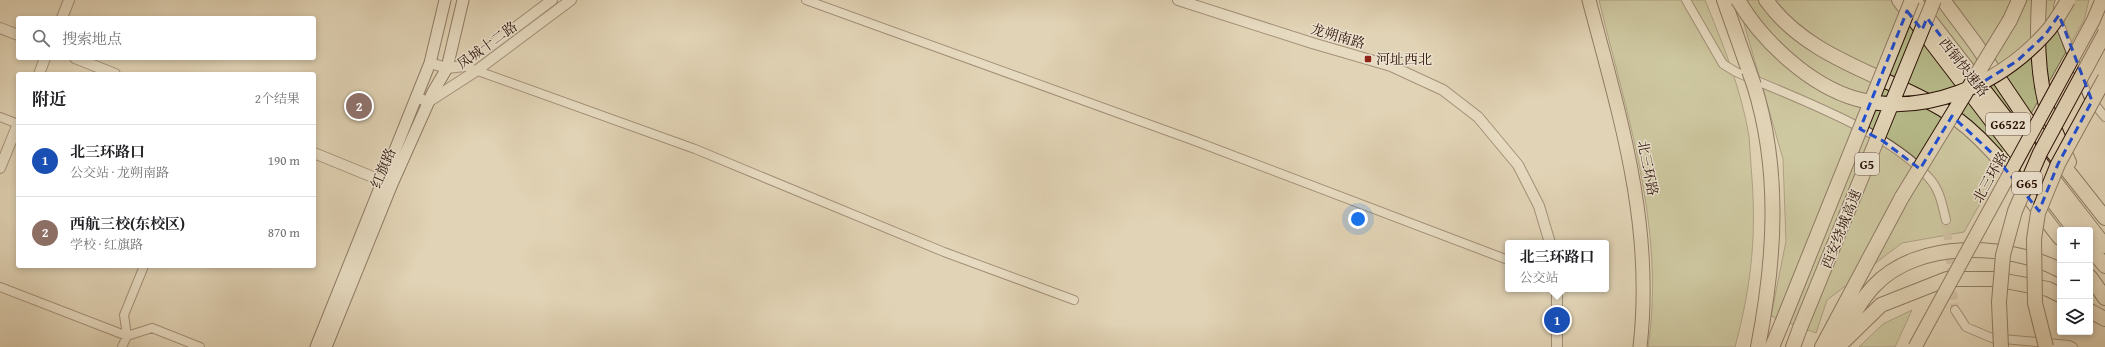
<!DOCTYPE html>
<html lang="zh">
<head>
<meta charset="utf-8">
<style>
  :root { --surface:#fff; --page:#f2f2f2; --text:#202124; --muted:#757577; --line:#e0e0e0; --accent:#8f2418 }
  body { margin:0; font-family:"Gentium Book Plus","Noto Serif SC",serif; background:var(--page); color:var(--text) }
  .controls { position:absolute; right:12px; bottom:12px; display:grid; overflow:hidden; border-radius:4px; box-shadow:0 2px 6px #0003 }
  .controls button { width:36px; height:36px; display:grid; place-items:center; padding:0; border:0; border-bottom:1px solid var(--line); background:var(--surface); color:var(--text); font:20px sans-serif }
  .you { position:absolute; left:1358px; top:219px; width:14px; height:14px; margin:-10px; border:3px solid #fff; border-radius:50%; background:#1a73e8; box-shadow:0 0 0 6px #1a73e833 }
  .badge { display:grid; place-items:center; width:26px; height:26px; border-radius:50%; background:var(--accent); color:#fff; font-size:13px; font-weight:700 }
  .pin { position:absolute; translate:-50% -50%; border:2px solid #fff; box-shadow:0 1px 4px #0006 }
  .popup { position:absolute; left:1505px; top:240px; width:104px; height:52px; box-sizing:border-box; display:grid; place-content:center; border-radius:4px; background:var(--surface); filter:drop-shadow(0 1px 3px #0005); font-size:13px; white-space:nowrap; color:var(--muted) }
  .popup b { font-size:15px; color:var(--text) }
  .popup::after { content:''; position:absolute; left:50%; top:100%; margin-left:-8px; border:8px solid transparent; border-top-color:var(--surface) }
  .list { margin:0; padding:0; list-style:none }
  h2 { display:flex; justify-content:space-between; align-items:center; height:52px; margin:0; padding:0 16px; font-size:17px }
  h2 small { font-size:13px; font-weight:400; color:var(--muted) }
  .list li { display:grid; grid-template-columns:26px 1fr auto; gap:12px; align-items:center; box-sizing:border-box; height:72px; padding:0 16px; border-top:1px solid var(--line) }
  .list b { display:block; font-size:15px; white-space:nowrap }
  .list p { margin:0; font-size:13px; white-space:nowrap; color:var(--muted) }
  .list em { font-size:13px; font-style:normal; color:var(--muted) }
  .icon { flex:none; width:22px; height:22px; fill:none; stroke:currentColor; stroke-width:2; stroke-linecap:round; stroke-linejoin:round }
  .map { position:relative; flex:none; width:2105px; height:347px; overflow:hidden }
  .search { position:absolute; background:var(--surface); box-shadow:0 2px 6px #0003; left:16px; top:16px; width:300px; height:44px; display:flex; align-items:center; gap:10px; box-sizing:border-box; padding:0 14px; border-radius:4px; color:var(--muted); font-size:15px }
  .panel { position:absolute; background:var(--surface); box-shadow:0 2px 6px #0003; left:16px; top:72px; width:300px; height:196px; border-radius:4px }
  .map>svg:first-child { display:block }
  .green { fill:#b7bb8b; stroke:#726649 }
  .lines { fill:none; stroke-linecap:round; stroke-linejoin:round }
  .minor-tunnel { stroke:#bdac92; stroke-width:8; stroke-dasharray:8 4; stroke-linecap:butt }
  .minor-casing { stroke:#594232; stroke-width:10 }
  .tertiary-casing { stroke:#594232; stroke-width:12 }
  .secondary-casing { stroke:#2c1207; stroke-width:13 }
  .trunk-casing { stroke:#2c1207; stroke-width:15 }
  .motorway-casing { stroke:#2c1207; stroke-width:16 }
  .minor { stroke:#ece2cf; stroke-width:8 }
  .tertiary { stroke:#ece2cf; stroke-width:10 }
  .secondary { stroke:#ece2cf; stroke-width:11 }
  .trunk { stroke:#e1d3b5; stroke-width:13 }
  .motorway { stroke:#e1d3b5; stroke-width:14 }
  .trunk-bridge-casing { stroke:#2c1207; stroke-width:15; stroke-linecap:butt }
  .motorway-bridge-casing { stroke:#2c1207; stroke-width:16; stroke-linecap:butt }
  .trunk-bridge { stroke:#e1d3b5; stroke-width:13 }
  .motorway-bridge { stroke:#e1d3b5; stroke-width:14 }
  .marked { fill:none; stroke:#1d4ed8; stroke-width:3; stroke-dasharray:8 5; stroke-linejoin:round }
  .poi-dot { fill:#8f2418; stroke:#ece2cf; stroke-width:1.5 }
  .labels { text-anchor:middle; stroke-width:3; stroke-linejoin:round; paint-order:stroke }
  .shield { fill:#ece2cf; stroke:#665043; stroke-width:1 }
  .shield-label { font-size:13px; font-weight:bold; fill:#2c1207 }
  .street-label { font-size:14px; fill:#2c1207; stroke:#ece2cf }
  .poi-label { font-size:14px; fill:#2c1207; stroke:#ece2cf; text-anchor:start }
</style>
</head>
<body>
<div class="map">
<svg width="2105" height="347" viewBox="0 0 2105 347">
  <rect width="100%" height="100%" fill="#e1d3b5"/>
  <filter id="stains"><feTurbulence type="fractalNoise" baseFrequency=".005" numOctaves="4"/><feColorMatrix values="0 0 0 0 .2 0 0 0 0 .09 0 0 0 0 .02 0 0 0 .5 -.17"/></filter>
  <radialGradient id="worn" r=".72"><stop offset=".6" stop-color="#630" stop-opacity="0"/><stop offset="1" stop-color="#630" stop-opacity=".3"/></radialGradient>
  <path class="green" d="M1599 0H1705C1723 44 1741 89 1749 136 1750 146 1750 156 1751 166 1757 233 1752 283 1735 347H1648C1666 230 1626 112 1599 0Z
    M1740 0H2089L2084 20 1964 232 1902 243 1827 300 1816 333 1771 316 1786 241 1783 159 1743 20Z
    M1912 310 1895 347H1859L1883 324Z"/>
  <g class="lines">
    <path class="minor-tunnel" d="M1946 220 1955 310"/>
    <g class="minor-casing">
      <path id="minor" d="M806 0 1195 141 1508 260
        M1686 0 1723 64 1736 72C1793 97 1889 131 1929 178 1940 190 1942 204 1946 220
        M2060 0 2058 7 2060 25 2088 96 2105 117
        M464 66 695 149 944 252 1074 300
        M0 117 18 124
        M0 287 127 336 152 328 200 347
        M1955 310 1966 327 1992 338 2069 345 2073 347
        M122 347 127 336 124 315 144 266"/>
    </g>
    <g class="tertiary-casing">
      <path id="tertiary" d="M1178 0 1312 43 1391 66 1443 90 1478 117 1518 165 1539 206 1550 243
        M62 18 69 0
        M0 28 18 35
        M75 58 115 74
        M430 63 447 68 464 66 552 0
        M39 74 45 58
        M416 97 428 102 476 71 571 0
        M314 153 390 184
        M0 168 18 124
        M1557 289V347"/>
    </g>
    <g class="secondary-casing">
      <path id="secondary" d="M316 347 430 63 445 0
        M326 347 392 184 433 92 447 68 463 0"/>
    </g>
    <g class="trunk-casing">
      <path id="trunk" d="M1589 0C1620 117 1654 224 1640 347"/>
    </g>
    <g class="motorway-casing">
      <path id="motorway" d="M1724 0 1749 71
        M1766 0C1807 58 1883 74 1942 109 1991 138 2025 194 2060 238
        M1899 0 2075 230
        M1914 0 2105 246
        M1943 0 1975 43 2025 117 2105 218
        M2039 0C2037 34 2037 68 2045 101 2050 122 2060 142 2069 162
        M2010 20 2019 0
        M1754 85C1781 171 1775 260 1758 347
        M2090 248 2105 266
        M2090 277 2105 298
        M2090 311 2105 319
        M1844 341 1881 305 1947 279H1994L2048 289 2060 295
        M1772 347 1782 323
        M1793 347 1800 328
        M1822 347 1902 197
        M1835 347C1847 326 1858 303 1874 286 1918 239 2007 243 2060 270"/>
    </g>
    <use href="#minor" class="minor"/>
    <use href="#tertiary" class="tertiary"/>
    <use href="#secondary" class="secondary"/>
    <use href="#trunk" class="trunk"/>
    <use href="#motorway" class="motorway"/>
    <g class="trunk-bridge-casing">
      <path id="trunk-bridge" d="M1915 347 2093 21 2102 0"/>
    </g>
    <g class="motorway-bridge-casing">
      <path id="motorway-bridge" d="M1738 0C1762 41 1810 86 1857 99 1925 117 1998 85 2044 35 2054 25 2061 12 2068 0
        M1749 71 1754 85
        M1902 197 2010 20
        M1782 323 1912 0
        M1800 328 1934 0
        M2001 347 1999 302 2003 255 2015 211 2040 153 2105 33
        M2046 347 2035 303 2034 239 2038 213 2058 164 2105 78"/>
    </g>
    <use href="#trunk-bridge" class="trunk-bridge"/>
    <use href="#motorway-bridge" class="motorway-bridge"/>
  </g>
  <path d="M0 0H2105V347H0ZM1907 11 1922 30 1927 18 1978 85 2017 61 2045 35 2059 15 2092 101 2058 164 2039 211 1994 155 1952 116 1920 169 1883 141 1860 129Z" fill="#e1d3b5" fill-opacity=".55" fill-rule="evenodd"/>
  <path class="marked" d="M1907 11 1922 30 1927 18 1978 85 2017 61 2045 35 2059 15 2092 101 2058 164 2039 211 1994 155 1952 116 1920 169 1883 141 1860 129Z"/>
  <rect class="poi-dot" x="1364" y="55" width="8" height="8" rx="2"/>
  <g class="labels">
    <g class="shield">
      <rect x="1986" y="113" width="44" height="22" rx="3"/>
      <rect x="1855" y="153" width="24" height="22" rx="3"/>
      <rect x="2012" y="172" width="30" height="22" rx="3"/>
    </g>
    <g class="shield-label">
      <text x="2008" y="129">G6522</text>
      <text x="1867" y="169">G5</text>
      <text x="2027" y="188">G65</text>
    </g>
    <g class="street-label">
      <text transform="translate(1338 36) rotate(16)" y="5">龙朔南路</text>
      <text transform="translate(487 45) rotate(-36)" y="5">凤城十二路</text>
      <text transform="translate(1964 67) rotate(52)" y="5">西铜快速路</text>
      <text transform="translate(383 168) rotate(-67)" y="5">红旗路</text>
      <text transform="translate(1648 168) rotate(79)" y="5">北三环路</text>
      <text transform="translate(1990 177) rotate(-61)" y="5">北三环路</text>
      <text transform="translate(1841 229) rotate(-68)" y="5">西安绕城高速</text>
    </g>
    <g class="poi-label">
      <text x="1376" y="64">河址西北</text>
    </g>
  </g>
  <rect width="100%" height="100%" filter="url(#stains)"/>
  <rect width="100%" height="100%" fill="url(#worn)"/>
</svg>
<div class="controls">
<button>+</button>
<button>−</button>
<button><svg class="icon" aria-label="layers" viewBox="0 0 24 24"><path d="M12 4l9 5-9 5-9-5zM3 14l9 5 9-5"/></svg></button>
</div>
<div class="you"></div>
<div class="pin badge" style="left:1557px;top:320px;background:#1a4fb4">1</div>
<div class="popup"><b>北三环路口</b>公交站</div>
<div class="pin badge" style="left:359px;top:106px;background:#8d6e63">2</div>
<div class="search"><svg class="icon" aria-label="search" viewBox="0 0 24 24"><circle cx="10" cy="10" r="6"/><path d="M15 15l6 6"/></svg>搜索地点</div>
<section class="panel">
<h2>附近<small>2个结果</small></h2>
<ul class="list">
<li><span class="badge" style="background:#1a4fb4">1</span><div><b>北三环路口</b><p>公交站 · 龙朔南路</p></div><em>190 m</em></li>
<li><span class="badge" style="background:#8d6e63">2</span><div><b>西航三校(东校区)</b><p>学校 · 红旗路</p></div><em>870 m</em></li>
</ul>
</section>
</div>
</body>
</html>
